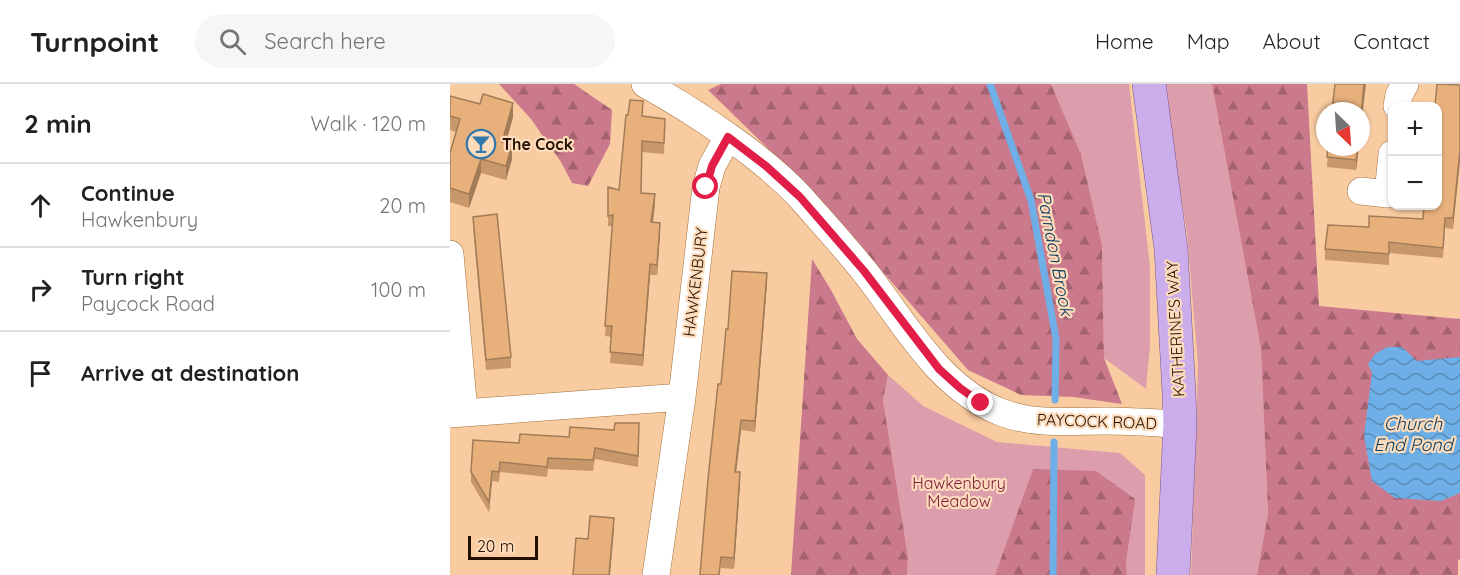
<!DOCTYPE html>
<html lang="en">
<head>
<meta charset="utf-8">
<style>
  :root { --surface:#fff; --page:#f6f6f6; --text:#202124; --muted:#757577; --line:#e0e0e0 }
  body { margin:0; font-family:Quicksand,sans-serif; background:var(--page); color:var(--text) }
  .controls { position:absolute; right:18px; top:18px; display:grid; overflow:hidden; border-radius:12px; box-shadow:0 2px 4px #0004 }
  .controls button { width:54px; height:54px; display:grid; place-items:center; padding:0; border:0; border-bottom:2px solid var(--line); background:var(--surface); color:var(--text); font:30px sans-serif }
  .compass { position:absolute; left:866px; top:18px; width:54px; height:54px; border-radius:50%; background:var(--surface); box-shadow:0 2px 4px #0004; rotate:155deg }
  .scale { position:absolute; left:18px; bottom:15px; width:70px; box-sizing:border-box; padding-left:6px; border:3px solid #231000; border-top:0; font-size:16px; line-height:21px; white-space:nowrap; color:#231000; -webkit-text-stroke:4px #fddbbb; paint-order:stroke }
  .stop { position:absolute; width:18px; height:18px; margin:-14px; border:4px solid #e11d48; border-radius:50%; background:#fff }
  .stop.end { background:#e11d48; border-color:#fff; box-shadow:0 2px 6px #0008 }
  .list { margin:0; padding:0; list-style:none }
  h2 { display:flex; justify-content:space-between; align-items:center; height:78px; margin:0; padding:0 24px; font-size:26px }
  h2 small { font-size:20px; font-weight:400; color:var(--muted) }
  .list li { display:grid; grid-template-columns:39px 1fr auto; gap:18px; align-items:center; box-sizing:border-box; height:84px; padding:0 24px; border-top:2px solid var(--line) }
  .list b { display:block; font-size:22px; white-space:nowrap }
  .list p { margin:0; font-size:20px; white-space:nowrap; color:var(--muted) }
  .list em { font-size:20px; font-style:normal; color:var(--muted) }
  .icon { flex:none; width:33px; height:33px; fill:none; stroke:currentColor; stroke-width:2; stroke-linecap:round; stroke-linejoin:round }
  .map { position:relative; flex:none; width:1010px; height:491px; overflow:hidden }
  header { display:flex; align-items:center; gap:36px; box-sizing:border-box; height:84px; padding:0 30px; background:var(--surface); border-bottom:2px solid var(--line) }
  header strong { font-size:28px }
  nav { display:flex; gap:33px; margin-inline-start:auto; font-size:21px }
  .search { width:420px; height:54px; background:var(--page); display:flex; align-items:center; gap:15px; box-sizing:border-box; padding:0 21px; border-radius:33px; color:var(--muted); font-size:22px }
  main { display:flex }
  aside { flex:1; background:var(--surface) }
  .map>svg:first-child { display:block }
  .grass { fill:#dc9eac }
  .forest { fill:url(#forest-firs) }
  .water { fill:url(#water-waves) }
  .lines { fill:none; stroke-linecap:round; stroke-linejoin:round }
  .stream { stroke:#6dafe6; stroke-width:7 }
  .street-casing { stroke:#a4713d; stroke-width:28 }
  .primary-casing { stroke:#795291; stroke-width:34 }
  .street { stroke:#fff; stroke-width:27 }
  .primary { stroke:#cbadec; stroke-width:33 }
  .wall { fill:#c8986b }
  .shaded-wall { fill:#a27c57 }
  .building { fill:#e8b17c; stroke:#a27c57; stroke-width:1.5 }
  .route { stroke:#e11d48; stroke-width:8 }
  .labels { text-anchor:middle; stroke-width:4.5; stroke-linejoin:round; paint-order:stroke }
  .poi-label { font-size:16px; font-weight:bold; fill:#231000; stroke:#fddbbb; text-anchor:start }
  .street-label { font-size:16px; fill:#231000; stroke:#fddbbb }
  .park-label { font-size:16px; fill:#7e1b3e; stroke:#fddbbb }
  .water-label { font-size:18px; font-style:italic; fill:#093d61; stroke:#fddbbb }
</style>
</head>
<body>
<header>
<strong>Turnpoint</strong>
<div class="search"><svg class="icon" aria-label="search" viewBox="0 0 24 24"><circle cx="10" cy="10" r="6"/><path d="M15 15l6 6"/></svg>Search here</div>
<nav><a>Home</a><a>Map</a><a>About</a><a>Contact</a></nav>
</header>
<main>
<aside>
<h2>2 min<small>Walk · 120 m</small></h2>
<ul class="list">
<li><svg class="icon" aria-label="ahead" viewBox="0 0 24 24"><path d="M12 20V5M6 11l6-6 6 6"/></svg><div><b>Continue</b><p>Hawkenbury</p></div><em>20 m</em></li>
<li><svg class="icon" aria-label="right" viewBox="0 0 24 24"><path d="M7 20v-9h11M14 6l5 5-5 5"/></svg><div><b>Turn right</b><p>Paycock Road</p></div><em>100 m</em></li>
<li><svg class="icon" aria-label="arrive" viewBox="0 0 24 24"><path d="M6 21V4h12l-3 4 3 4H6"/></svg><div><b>Arrive at destination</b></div></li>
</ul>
</aside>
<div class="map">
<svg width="1010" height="491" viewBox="0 0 1010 491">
  <defs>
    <pattern id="forest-firs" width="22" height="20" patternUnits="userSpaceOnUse" patternTransform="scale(1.5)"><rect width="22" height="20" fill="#cb798c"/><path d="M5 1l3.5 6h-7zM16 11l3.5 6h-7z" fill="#a46270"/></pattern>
    <pattern id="water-waves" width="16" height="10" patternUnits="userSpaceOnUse" patternTransform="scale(1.5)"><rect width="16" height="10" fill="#6dafe6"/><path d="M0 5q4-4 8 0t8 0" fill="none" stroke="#598db8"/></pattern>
  </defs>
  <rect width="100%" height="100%" fill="#f8cba1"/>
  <path class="grass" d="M601 0H679L700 183V262L696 305 654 274 652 161 631 70Z
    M713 0H762L811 265 818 430 807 491H741L748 281 737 149Z
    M438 291 473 322 547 358 670 369 695 391V491H677L676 478 583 386 545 491H457L458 473 433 314Z"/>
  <path class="forest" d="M49 0H124L162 26 160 60 138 102 122 99 111 78 81 35Z
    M271 0H601L631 70 652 161 654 274 672 320 623 313 571 311 518 286 366 111 258 6Z
    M762 0H857L869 222 1010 235V475L1008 476V491H807L818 430 811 265Z
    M362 175 381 206 407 255 438 291 433 315 458 473 457 491H341Z
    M583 385 646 387 685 415 676 478 677 491H545Z"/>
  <path class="water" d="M937 263H952L967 277 1010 273V409L991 417 945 414 922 397 914 352 922 289 918 280 925 270Z"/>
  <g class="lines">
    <path class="stream" d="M540 0 581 116 606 255 605 316
      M603 491 604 358"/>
    <g class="street-casing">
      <path id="street" d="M195 0C244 27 315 74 352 115 373 139 395 163 415 188 455 239 489 305 553 329 586 341 623 337 657 337 681 337 705 339 730 340
        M947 22 949 11 955 0
        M911 107 938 110 942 70
        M0 170 14 328
        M0 330 232 313
        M206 491 232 313 256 103 262 82 278 53"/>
    </g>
    <g class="primary-casing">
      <path id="primary" d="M699 0 721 165 729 309 730 340 723 491"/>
    </g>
    <use href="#street" class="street"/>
    <use href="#primary" class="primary"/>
  </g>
  <path class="wall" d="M1008 0 1003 145 995 144 993 174 939 169V181L875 176V165L919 143 973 135Z
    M0 12 63 33 56 59 62 75 56 96 31 89 19 124 0 118V69L6 48 0 46Z
    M193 32 215 46 214 70 192 68 191 109 205 120 203 138 210 149 207 191H200L193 282 160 279 162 253 155 252 163 142H158V103L169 106Z
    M878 63H909L906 86 877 83Z
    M23 133 61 273V284L36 286 23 143Z
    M317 199 305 348 291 346 286 388 290 399 284 485 271 484V300L278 245Z
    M189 349 188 383 145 375 143 387 98 385 97 393 50 388 49 398 42 397 39 428 21 398V388L69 359 119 353Z"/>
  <path class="shaded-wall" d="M914 0H916L911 42V32Z
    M63 19V33L52 72V58Z
    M62 61V75L56 96V82Z
    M908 63H909L906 86V76Z
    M1010 66V77L1003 145V134Z
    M31 75V89L19 124V110Z
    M205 110V120L201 149V138Z
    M210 139V149L207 191V181Z
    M200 180V191L193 282V271Z
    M317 189V199L305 348V337Z
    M291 336V346L285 398V388Z
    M42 387V397L39 428V418Z
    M290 388V399L284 485V474Z
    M164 434V445L160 491H159Z"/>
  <path class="building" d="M885 0H914L911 32V27H882Z
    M987 0 1010 1V66L1003 134H995L993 164 939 158V170L875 165 878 141 919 143V132L973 135 974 122H987V22H985Z
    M33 10 63 19 52 58 62 61 56 82 31 75 19 110 0 104V69L10 35 0 32V12L30 20Z
    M180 16 193 17 192 32 215 35 214 59 192 57 191 109 205 110 201 138 210 139 207 181 200 180 193 271 160 268 162 242H155L163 131 158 132V103L169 106 176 31H178Z
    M878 63H908L906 76 877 73Z
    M47 130 61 273 36 276 23 133Z
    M282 187 317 189 305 337 291 336 285 388H290L284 474 271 473 269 491H250L258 395 268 300H271L276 245H278Z
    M165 339H189L188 372 145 364 143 376 98 374 97 383 50 378 49 388 42 387 39 418 21 388 23 356 69 359 70 350 119 353 120 343 164 346Z
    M140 432 164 434 159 491H123L126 454 138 455Z"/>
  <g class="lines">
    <path class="route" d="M256 103 262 82 278 53 316 82 350 113 414 187 489 285 510 304 531 319"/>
  </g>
  <defs>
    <g id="bar-ring" transform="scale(1.5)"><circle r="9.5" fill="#fddbbb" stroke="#3177ab" stroke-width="1.5"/><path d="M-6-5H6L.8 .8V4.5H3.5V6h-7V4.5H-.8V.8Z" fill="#3177ab"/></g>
  </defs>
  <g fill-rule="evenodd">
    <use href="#bar-ring" x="31" y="60"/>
  </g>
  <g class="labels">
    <g class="poi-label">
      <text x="52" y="66">The Cock</text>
    </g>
    <g class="street-label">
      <text transform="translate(245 198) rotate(-83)" y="6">HAWKENBURY</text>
      <text transform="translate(725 245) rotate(-93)" y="6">KATHERINE'S WAY</text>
      <text transform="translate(647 337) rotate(2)" y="6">PAYCOCK ROAD</text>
    </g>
    <g class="park-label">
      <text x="509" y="405">Hawkenbury<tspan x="509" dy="18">Meadow</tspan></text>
    </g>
    <g class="water-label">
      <text transform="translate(605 170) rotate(79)" y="6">Parndon Brook</text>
      <text x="963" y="346">Church<tspan x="963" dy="21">End Pond</tspan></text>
    </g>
  </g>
</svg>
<div class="controls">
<button>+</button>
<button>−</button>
</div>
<svg class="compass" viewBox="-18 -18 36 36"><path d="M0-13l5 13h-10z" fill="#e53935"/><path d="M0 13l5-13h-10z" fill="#757577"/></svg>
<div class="scale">20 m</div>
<div class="stop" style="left:256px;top:103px"></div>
<div class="stop end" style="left:531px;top:319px"></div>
</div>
</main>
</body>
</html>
